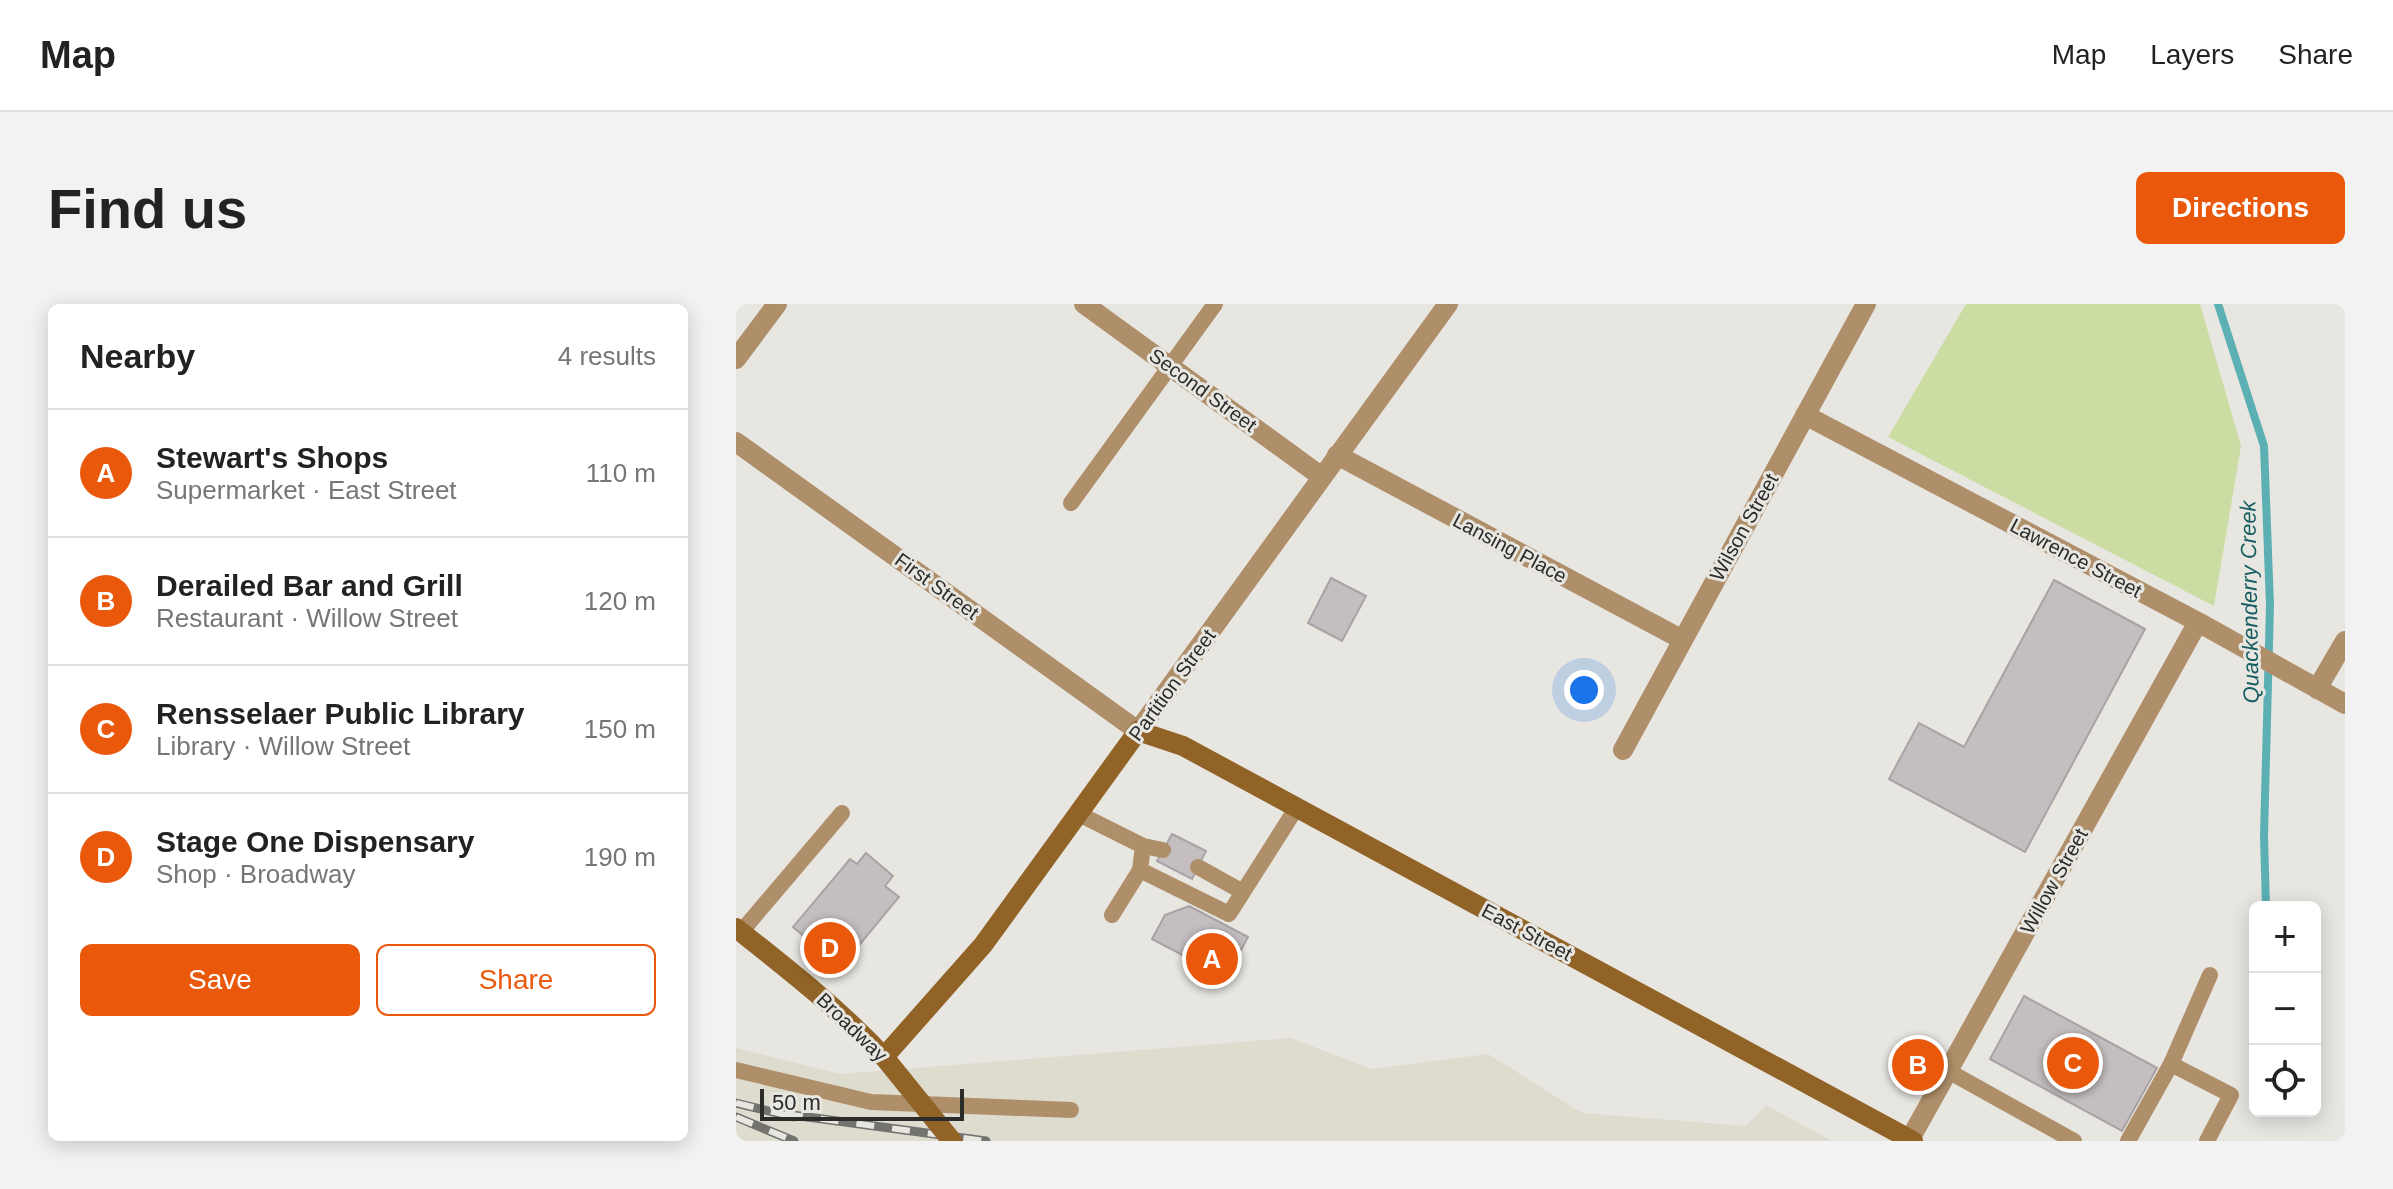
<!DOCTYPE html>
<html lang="en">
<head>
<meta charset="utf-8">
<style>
  :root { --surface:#fff; --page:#f2f2f2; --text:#222; --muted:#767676; --line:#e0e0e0; --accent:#ea580c }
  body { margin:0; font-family:Arial,sans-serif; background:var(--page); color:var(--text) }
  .controls { position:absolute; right:24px; bottom:24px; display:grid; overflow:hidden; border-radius:12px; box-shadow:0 4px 20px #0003 }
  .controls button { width:72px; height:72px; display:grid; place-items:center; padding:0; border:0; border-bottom:2px solid var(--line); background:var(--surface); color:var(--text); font:40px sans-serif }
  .scale { position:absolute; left:24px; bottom:20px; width:204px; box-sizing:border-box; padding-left:8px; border:4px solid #2b2b29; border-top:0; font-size:22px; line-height:28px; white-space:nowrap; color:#2b2b29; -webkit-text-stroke:6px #e8e6e1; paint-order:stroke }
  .you { position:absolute; left:848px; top:386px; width:28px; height:28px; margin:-20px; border:6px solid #fff; border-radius:50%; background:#1a73e8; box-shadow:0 0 0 12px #1a73e833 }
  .badge { display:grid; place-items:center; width:52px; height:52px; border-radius:50%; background:var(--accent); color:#fff; font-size:26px; font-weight:700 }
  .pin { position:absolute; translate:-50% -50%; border:4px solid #fff; box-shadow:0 2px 8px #0006 }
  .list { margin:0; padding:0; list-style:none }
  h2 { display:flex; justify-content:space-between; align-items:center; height:104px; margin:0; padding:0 32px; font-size:34px }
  h2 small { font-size:26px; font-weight:400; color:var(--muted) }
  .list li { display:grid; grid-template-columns:52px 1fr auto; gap:24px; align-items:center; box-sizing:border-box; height:128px; padding:0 32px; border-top:2px solid var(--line) }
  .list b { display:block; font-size:30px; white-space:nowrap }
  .list p { margin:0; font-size:26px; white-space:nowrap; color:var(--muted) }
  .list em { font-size:26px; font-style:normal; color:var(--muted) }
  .actions { display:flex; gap:16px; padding:24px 32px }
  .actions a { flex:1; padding:18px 0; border:2px solid var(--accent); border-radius:12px; text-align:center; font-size:28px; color:var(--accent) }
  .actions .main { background:var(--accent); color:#fff }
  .icon { flex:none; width:44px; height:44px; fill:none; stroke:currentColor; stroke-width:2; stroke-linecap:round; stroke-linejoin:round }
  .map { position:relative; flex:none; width:1609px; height:837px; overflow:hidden; border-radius:12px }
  header { display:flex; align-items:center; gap:48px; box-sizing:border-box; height:112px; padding:0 40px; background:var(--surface); border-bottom:2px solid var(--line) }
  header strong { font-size:38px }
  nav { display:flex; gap:44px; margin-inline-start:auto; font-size:28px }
  .intro { display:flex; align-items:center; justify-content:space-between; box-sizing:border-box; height:192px; padding:0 48px }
  h1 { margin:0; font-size:56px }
  .button { padding:20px 36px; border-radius:12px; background:var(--accent); color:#fff; font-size:28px; font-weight:700 }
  main { display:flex; gap:48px; padding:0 48px }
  aside { flex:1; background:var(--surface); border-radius:12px; box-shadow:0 4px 20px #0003 }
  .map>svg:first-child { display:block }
  .built { fill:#dedbcf }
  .green { fill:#ccdda3 }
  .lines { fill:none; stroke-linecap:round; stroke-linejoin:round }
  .stream { stroke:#5cb0b4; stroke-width:8 }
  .building { fill:#c5bec0; stroke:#a9a2a4; stroke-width:2 }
  .lane { stroke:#af8f6a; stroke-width:16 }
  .street { stroke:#af8f6a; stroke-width:20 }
  .secondary { stroke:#916326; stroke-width:20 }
  .rail-casing { stroke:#73726f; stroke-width:9 }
  .rail { stroke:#e8e6e1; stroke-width:6; stroke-dasharray:18; stroke-linecap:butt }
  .secondary-bridge { stroke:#916326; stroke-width:20 }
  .labels { text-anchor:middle; stroke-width:6; stroke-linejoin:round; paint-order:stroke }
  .street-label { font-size:20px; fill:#2b2b29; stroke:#e8e6e1 }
  .water-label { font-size:22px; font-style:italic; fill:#155d60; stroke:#e8e6e1 }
</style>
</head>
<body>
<header>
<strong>Map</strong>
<nav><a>Map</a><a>Layers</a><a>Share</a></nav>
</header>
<div class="intro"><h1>Find us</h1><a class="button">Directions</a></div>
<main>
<aside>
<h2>Nearby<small>4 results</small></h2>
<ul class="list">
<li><span class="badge">A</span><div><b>Stewart's Shops</b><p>Supermarket · East Street</p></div><em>110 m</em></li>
<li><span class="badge">B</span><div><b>Derailed Bar and Grill</b><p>Restaurant · Willow Street</p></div><em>120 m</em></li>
<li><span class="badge">C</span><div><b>Rensselaer Public Library</b><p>Library · Willow Street</p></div><em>150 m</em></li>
<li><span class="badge">D</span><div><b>Stage One Dispensary</b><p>Shop · Broadway</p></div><em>190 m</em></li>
</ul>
<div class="actions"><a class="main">Save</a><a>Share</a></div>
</aside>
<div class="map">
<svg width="1609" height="837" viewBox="0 0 1609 837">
  <rect width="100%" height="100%" fill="#e8e6e1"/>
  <path class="built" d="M555 734 635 765 752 750 846 809 1010 822 1030 801 1096 837H0V744L105 770Z"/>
  <path class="green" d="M1230 0H1464L1505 142 1478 302 1152 133Z"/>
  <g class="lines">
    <path class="stream" d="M1482 0 1528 142 1534 301 1528 532 1530 603"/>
  </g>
  <path class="building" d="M595 274 630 292 606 337 572 319Z
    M1318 276 1409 325 1289 548 1153 475 1183 419 1228 443Z
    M436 530 470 547 456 575 421 557Z
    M130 549 157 572 149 582 163 593 105 663 57 623 114 555 121 560Z
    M453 602 512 633 490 674 416 635 429 611Z
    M1288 692 1421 764 1386 827 1254 755Z"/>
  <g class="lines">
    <path class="lane" d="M335 199 479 0
      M343 510 407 542 404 566 493 610 561 503
      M407 542 427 546
      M462 563 507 588
      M376 611 404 566
      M5 628 106 509
      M1435 760 1474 671
      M0 766 135 798 335 806
      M1212 767 1338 837
      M1392 837 1435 760 1495 791 1471 837"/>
    <path class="street" d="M348 0 586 173
      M0 55 41 0
      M1069 111 1462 318 1609 400
      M0 138 402 427 712 0
      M601 151 947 336
      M1581 385 1609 337
      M887 446 1130 0
      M1174 835 1462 318"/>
    <path class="secondary" d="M0 624C52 665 103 705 148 753L247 641 402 427 447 442 1177 837"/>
    <g class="rail-casing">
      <path id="rail" d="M0 799 58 813
        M49 810 250 837
        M0 813 58 837"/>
    </g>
    <use href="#rail" class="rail"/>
    <path class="secondary-bridge" d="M148 753 216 837"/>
  </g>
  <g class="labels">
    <g class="street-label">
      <text transform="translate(467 86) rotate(36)" y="7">Second Street</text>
      <text transform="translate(1008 223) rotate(-61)" y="7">Wilson Street</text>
      <text transform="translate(774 244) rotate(28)" y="7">Lansing Place</text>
      <text transform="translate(1340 254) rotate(28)" y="7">Lawrence Street</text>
      <text transform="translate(201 282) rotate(36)" y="7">First Street</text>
      <text transform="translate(436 381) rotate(-54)" y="7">Partition Street</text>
      <text transform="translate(1318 577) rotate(-61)" y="7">Willow Street</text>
      <text transform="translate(791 628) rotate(28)" y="7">East Street</text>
      <text transform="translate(116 723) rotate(44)" y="7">Broadway</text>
    </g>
    <g class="water-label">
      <text transform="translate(1513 298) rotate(-91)" y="8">Quackenderry Creek</text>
    </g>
  </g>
</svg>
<div class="controls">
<button>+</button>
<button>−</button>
<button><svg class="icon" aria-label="locate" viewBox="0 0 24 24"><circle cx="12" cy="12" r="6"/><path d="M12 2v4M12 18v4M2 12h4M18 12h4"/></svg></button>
</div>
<div class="scale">50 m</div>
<div class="you"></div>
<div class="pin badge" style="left:476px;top:655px">A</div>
<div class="pin badge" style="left:1182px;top:761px">B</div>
<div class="pin badge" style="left:1337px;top:759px">C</div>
<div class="pin badge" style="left:94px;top:644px">D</div>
</div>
</main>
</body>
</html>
